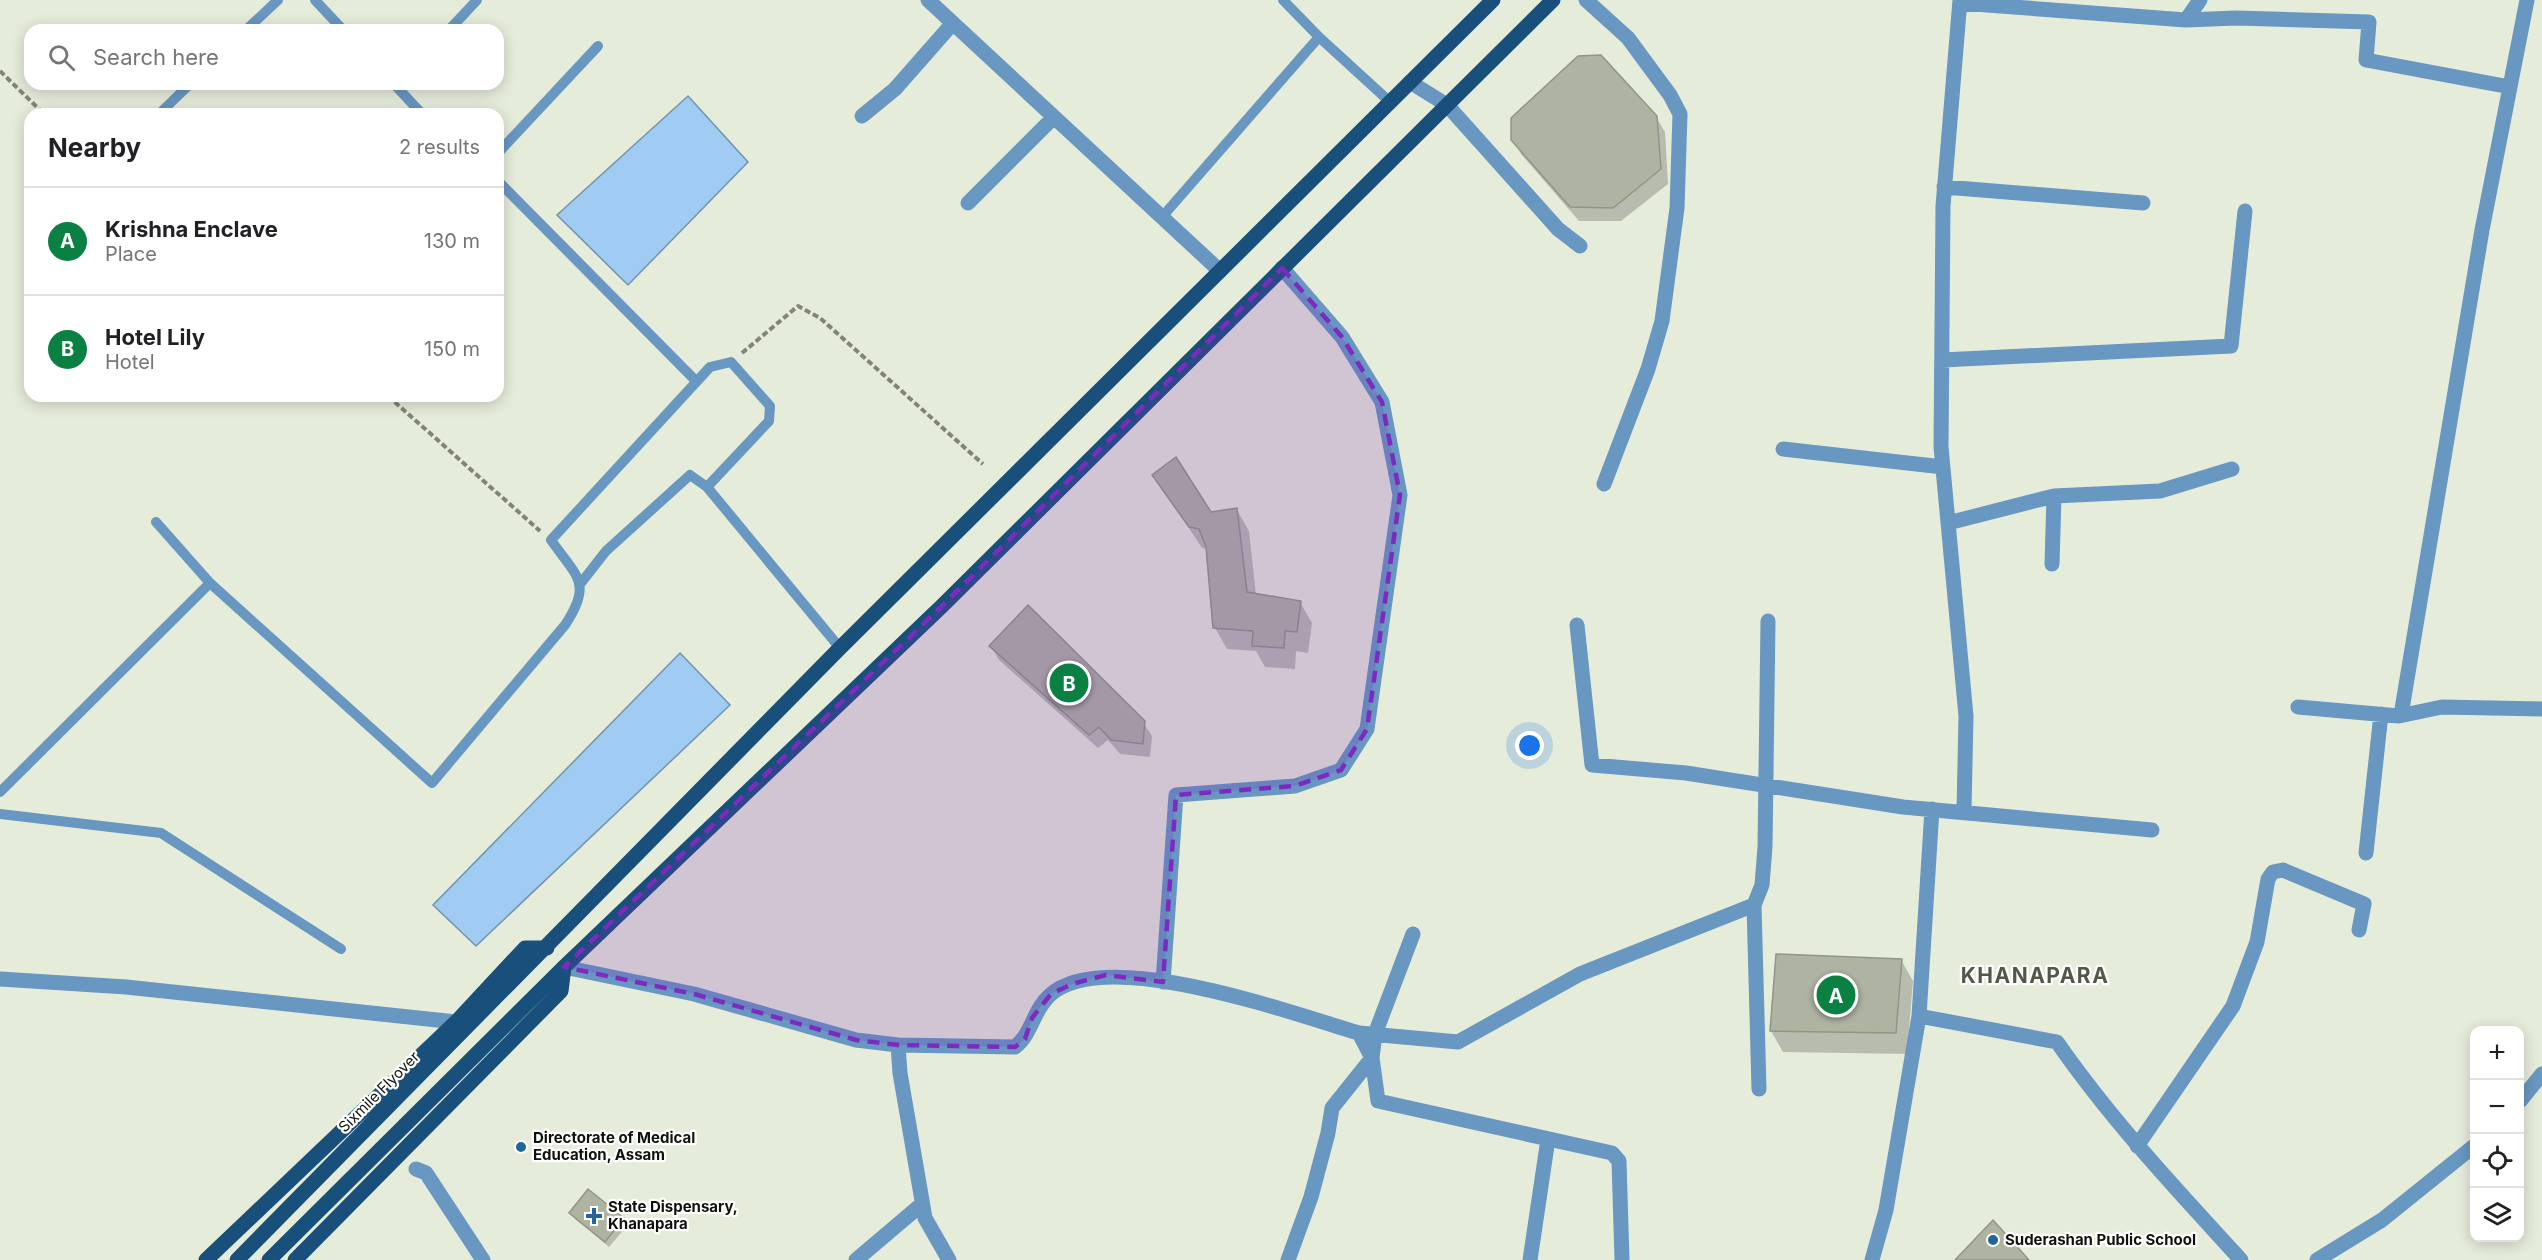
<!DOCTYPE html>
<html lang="en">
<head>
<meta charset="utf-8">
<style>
  :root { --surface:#fff; --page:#f6f6f6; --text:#202124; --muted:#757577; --line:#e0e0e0; --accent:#0b8043 }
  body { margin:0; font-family:Inter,sans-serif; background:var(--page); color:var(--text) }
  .controls { position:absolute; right:18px; bottom:18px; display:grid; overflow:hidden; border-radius:12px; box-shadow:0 3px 15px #0003 }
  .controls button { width:54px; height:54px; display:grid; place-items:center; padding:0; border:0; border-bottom:2px solid var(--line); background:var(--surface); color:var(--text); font:30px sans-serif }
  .you { position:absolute; left:1530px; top:746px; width:21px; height:21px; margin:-15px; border:4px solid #fff; border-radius:50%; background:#1a73e8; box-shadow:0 0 0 9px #1a73e833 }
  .badge { display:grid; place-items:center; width:39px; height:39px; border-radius:50%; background:var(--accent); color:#fff; font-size:20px; font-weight:700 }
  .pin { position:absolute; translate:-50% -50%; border:3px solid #fff; box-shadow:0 2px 6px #0006 }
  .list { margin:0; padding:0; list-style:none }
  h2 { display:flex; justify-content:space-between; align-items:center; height:78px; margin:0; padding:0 24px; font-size:26px }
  h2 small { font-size:20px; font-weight:400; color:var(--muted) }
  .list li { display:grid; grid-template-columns:39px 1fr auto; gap:18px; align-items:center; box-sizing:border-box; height:108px; padding:0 24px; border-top:2px solid var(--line) }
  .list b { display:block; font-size:22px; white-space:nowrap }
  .list p { margin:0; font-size:20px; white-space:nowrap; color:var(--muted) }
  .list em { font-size:20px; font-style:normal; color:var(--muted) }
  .icon { flex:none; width:33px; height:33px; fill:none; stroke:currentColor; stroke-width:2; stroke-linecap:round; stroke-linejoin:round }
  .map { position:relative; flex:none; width:2542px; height:1260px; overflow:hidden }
  .search { position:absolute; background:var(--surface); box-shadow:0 3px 15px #0003; left:24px; top:24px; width:480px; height:66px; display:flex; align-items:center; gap:15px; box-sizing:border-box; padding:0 21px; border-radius:18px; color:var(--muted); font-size:22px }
  .panel { position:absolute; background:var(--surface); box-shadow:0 3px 15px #0003; left:24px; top:108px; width:480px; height:294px; border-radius:18px }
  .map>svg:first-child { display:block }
  .water { fill:#a0cbf2; stroke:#7493ad; stroke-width:1.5 }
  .shadow { fill:#0003 }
  .building { fill:#aeb3a2; stroke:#909685; stroke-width:1.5 }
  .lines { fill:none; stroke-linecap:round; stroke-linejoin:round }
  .path { stroke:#818578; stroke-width:4; stroke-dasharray:6 3; stroke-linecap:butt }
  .service { stroke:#6897c1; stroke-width:10 }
  .minor { stroke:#6897c1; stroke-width:15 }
  .primary { stroke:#184f7b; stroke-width:15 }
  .marked { fill:#7b2cbf; fill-opacity:0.2; stroke:#7b2cbf; stroke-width:4.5; stroke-dasharray:12 8; stroke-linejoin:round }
  .poi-dot { fill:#21659a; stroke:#fff; stroke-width:2 }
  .labels { text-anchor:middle; stroke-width:4.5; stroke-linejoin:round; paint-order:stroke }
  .street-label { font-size:15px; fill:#0f110b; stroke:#fff }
  .poi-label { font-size:15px; font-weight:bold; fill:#0f110b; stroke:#fff; text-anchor:start }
  .district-label { font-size:21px; font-weight:bold; letter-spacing:1.5px; fill:#535748; stroke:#fff }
</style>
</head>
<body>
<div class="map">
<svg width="2542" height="1260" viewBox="0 0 2542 1260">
  <rect width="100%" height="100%" fill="#e6ecda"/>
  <path class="water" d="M688 96 748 162 628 285 557 215Z
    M680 653 730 705 476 946 433 905Z"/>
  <path class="shadow" d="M1656 117 1665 132 1668 184 1621 221H1579L1521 154 1513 139Z
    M1154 475 1210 514 1237 510 1249 531 1256 595 1300 602 1312 623 1308 653 1296 651 1295 669 1265 667 1256 651 1227 649 1215 628 1207 549 1202 548Z
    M991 646 1143 722 1152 736 1150 757 1120 754 1108 740 1098 748 999 660Z
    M1901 960 1913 981 1907 1054 1783 1052 1771 1031Z
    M571 1213 623 1219 627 1226 609 1247 575 1219Z"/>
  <path class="building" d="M1601 55 1657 116 1661 169 1613 208 1570 207 1511 140V118L1578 56Z
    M1176 457 1211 512 1237 508 1247 592 1301 601 1297 632 1285 631 1284 648 1252 646 1253 631 1213 628 1206 547 1199 529 1189 527 1152 475Z
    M1028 605 1145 721 1143 744 1111 740 1099 727 1089 735 989 646Z
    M1776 954 1902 959 1896 1033 1770 1031Z
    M588 1189 624 1218 605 1242 569 1213Z
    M1993 1220 2029 1260H1955Z"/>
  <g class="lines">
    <path class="path" d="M0 71 44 114
      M742 353 798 306 820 318 983 464
      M388 396 540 531"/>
    <path class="service" d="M315 0 343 30
      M1283 0 1319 37
      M246 30 278 0
      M449 30 477 0
      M394 84 422 114
      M159 114 190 84
      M498 153 598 46
      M498 181 696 381
      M1162 217 1319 37 1390 102
      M156 522 210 583 432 783 565 625C593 583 577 577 551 540L710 367 731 362 770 406 769 421 707 487 840 648
      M581 583 606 551 690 475 707 487
      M0 792 210 583
      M0 814 161 833 341 949"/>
    <path class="minor" d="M928 0 1220 271
      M1586 0 1628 38 1670 95 1680 114 1677 208 1662 321 1648 369 1604 484
      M1960 0 1943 206 1941 447 1966 716 1964 811
      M2200 0 2186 20 2236 18 2369 22 2366 60 2510 87
      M1960 3 2186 20
      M1410 82 1447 105 1558 229 1580 246
      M862 116 895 89 953 23
      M1944 187 2143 203
      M968 203 1054 117
      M1942 360 2231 346 2245 211
      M1783 449 1943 467
      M1948 523 2054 496 2160 491 2232 469
      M2052 564 2054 496
      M1577 625 1592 765 1686 773 1903 807 2152 830
      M2298 707 2399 716 2442 707 2542 709
      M2401 715 2482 230 2527 0
      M2366 853 2381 714
      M564 967 694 994 856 1040 898 1045 900 1073 925 1218 949 1260
      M0 979 126 987 456 1022
      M1163 982 1176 795 1295 786 1341 770 1367 729 1400 495 1382 402 1342 337 1282 268
      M1919 1016 2057 1042C2112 1121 2176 1189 2241 1260
      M1359 1033 1458 1042 1580 974 1754 905
      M898 1045 1015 1047C1032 1034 1033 1010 1050 995 1106 945 1293 1014 1359 1033L1372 1058 1378 1101 1612 1153 1619 1161 1622 1260
      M1759 1089 1754 905 1762 885 1765 847 1768 621
      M2520 1101 2542 1074
      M2137 1146 2233 1006 2257 942 2268 879 2273 872 2283 870 2364 904 2359 930
      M416 1169 426 1173 483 1260
      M856 1260 922 1204
      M1288 1260 1311 1197 1328 1133 1332 1108 1372 1058 1375 1034 1413 934
      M1530 1260 1548 1139
      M1872 1260 1886 1210 1919 1016 1932 809
      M2317 1260 2382 1220 2474 1146"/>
    <path class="primary" d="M206 1260 456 1022 525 948H547
      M237 1260 840 648 1493 0
      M269 1260 564 967 942 606 1553 0
      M295 1260 561 991 564 967"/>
  </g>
  <path class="marked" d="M1282 268 1342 337 1382 402 1400 495 1367 729 1341 770 1295 786 1176 795 1163 982 1106 975 1072 984 1051 994 1032 1018 1025 1039 1015 1047 898 1045 856 1040 694 994 564 967 942 606Z"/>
  <g class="poi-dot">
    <circle cx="521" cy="1147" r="6"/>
    <path d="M591 1207h6v6h6v6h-6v6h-6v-6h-6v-6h6z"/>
    <circle cx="1993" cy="1240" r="6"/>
  </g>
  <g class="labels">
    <g class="street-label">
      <text transform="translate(379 1092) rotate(-45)" y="5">Sixmile Flyover</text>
    </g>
    <g class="poi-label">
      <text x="533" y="1143">Directorate of Medical<tspan x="533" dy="17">Education, Assam</tspan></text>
      <text x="608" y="1212">State Dispensary,<tspan x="608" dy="17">Khanapara</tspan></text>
      <text x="2005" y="1245">Suderashan Public School</text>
    </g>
    <g class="district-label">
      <text x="2035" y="983">KHANAPARA</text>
    </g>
  </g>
</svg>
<div class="controls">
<button>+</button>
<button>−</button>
<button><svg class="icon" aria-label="locate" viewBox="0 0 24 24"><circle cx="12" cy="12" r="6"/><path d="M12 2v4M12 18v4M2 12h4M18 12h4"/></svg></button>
<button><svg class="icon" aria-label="layers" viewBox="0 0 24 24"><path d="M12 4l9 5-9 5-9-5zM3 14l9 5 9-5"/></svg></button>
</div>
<div class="you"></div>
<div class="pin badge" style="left:1836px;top:995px">A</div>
<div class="pin badge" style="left:1069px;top:683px">B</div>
<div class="search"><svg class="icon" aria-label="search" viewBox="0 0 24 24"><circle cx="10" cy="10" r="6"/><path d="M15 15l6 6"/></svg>Search here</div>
<section class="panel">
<h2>Nearby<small>2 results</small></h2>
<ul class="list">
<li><span class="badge">A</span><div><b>Krishna Enclave</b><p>Place</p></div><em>130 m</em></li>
<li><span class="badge">B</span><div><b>Hotel Lily</b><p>Hotel</p></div><em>150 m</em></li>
</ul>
</section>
</div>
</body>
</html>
